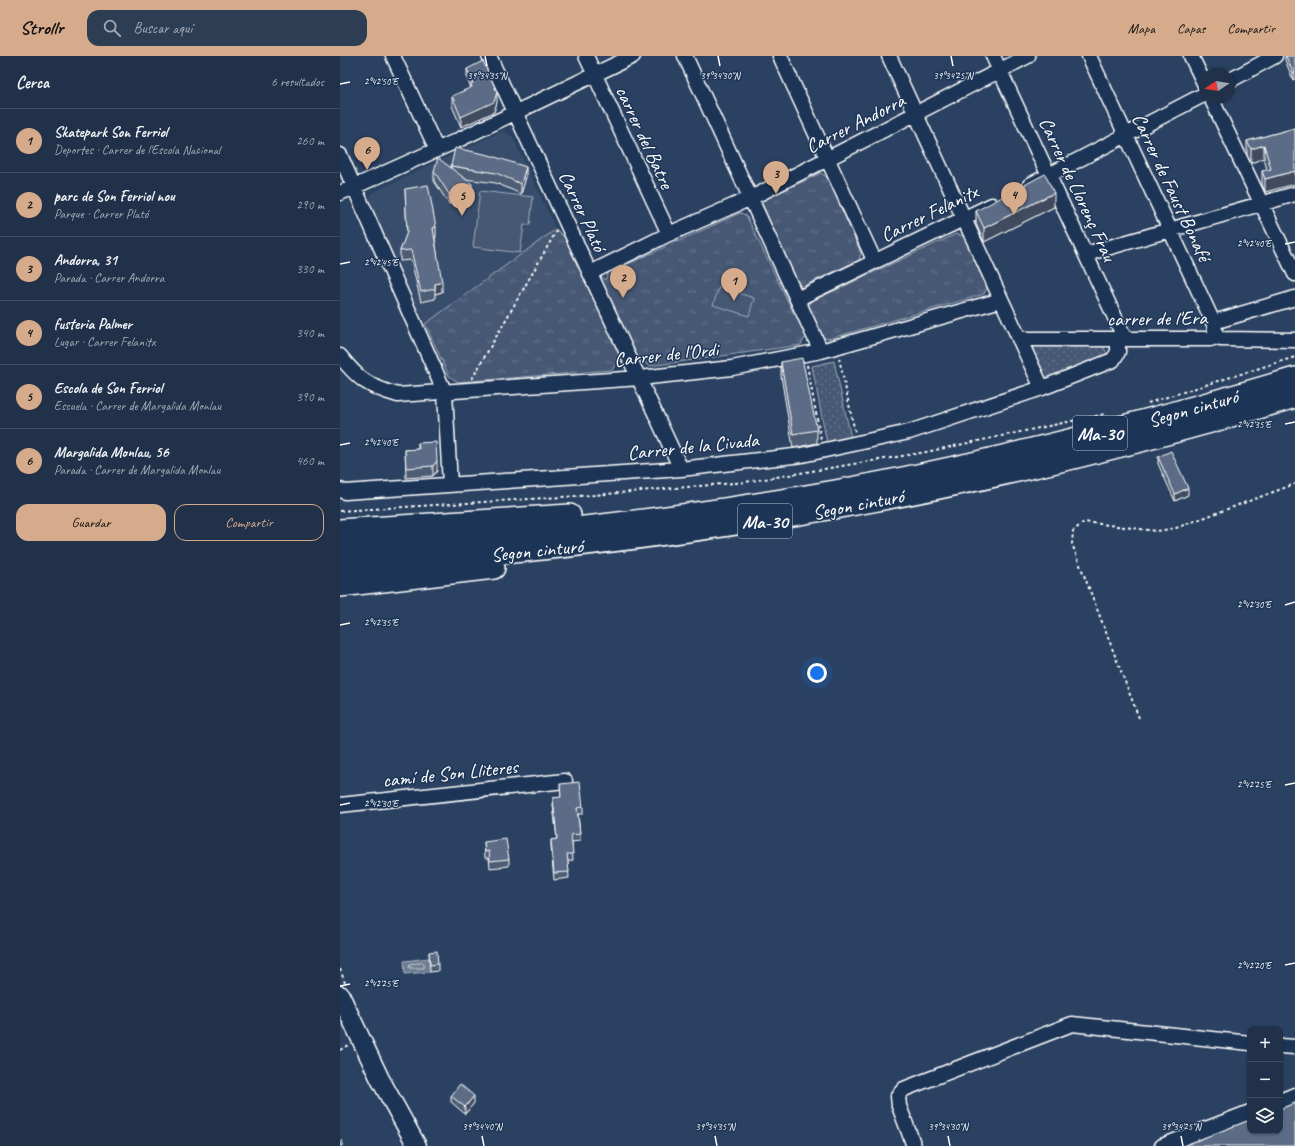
<!DOCTYPE html>
<html lang="es">
<head>
<meta charset="utf-8">
<style>
  :root { --surface:#203149; --page:#2d3d53; --text:#f1f3f6; --muted:#a2a9b4; --line:#3d4c61; --accent:#d6ab8b }
  body { margin:0; font-family:Caveat,sans-serif; background:var(--page); color:var(--text) }
  .controls { position:absolute; right:12px; bottom:12px; display:grid; overflow:hidden; border-radius:8px; box-shadow:0 1px 3px #0004 }
  .controls button { width:36px; height:36px; display:grid; place-items:center; padding:0; border:0; border-bottom:1px solid var(--line); background:var(--surface); color:var(--text); font:20px sans-serif }
  .compass { position:absolute; left:859px; top:12px; width:36px; height:36px; border-radius:50%; background:var(--surface); box-shadow:0 1px 3px #0004; rotate:258deg }
  .you { position:absolute; left:477px; top:617px; width:14px; height:14px; margin:-10px; border:3px solid #fff; border-radius:50%; background:#1a73e8; box-shadow:0 0 0 6px #1a73e833 }
  .badge { display:grid; place-items:center; width:26px; height:26px; border-radius:50%; background:var(--accent); color:#111; font-size:13px; font-weight:700 }
  .pin { position:absolute; translate:-50% -33px; filter:drop-shadow(0 1px 2px #0008) }
  .pin::after { content:''; position:absolute; top:21px; width:14px; height:12px; background:inherit; clip-path:polygon(0 0,100% 0,50% 100%) }
  .list { margin:0; padding:0; list-style:none }
  h2 { display:flex; justify-content:space-between; align-items:center; height:52px; margin:0; padding:0 16px; font-size:17px }
  h2 small { font-size:13px; font-weight:400; color:var(--muted) }
  .list li { display:grid; grid-template-columns:26px 1fr auto; gap:12px; align-items:center; box-sizing:border-box; height:64px; padding:0 16px; border-top:1px solid var(--line) }
  .list b { display:block; font-size:15px; white-space:nowrap }
  .list p { margin:0; font-size:13px; white-space:nowrap; color:var(--muted) }
  .list em { font-size:13px; font-style:normal; color:var(--muted) }
  .actions { display:flex; gap:8px; padding:12px 16px }
  .actions a { flex:1; padding:9px 0; border:1px solid var(--accent); border-radius:12px; text-align:center; font-size:14px; color:var(--accent) }
  .actions .main { background:var(--accent); color:#111 }
  .icon { flex:none; width:22px; height:22px; fill:none; stroke:currentColor; stroke-width:2; stroke-linecap:round; stroke-linejoin:round }
  .map { position:relative; flex:none; width:955px; height:1090px; overflow:hidden }
  header { display:flex; align-items:center; gap:24px; box-sizing:border-box; height:56px; padding:0 20px; background:var(--accent); color:#111 }
  header strong { font-size:19px }
  nav { display:flex; gap:22px; margin-inline-start:auto; font-size:14px }
  .search { width:280px; height:36px; background:var(--page); display:flex; align-items:center; gap:10px; box-sizing:border-box; padding:0 14px; border-radius:12px; color:var(--muted); font-size:15px }
  main { display:flex }
  aside { flex:1; background:var(--surface) }
  .map>svg:first-child { display:block }
  .built { fill:#394e6c }
  .grass { fill:url(#grass-tufts); stroke:#a2acba }
  .garden { fill:url(#garden-dots); stroke:#a2acba }
  .pitch { fill:#465975; stroke:#a2acba }
  .water { fill:#6d7d92; stroke:#a7b1be }
  .lines { fill:none; stroke-linecap:round; stroke-linejoin:round }
  .shore { stroke:#c5cbd3; stroke-width:1 }
  .minor-casing { stroke:#fff; stroke-width:17 }
  .major-casing { stroke:#fff; stroke-width:21 }
  .highway-casing { stroke:#fff; stroke-width:24 }
  .path { stroke:#fff; stroke-width:2; stroke-dasharray:3 3; stroke-linecap:butt }
  .minor { stroke:#1d3557; stroke-width:14 }
  .major { stroke:#1d3557; stroke-width:18 }
  .highway { stroke:#1d3557; stroke-width:21 }
  .wall { fill:#4e5d73; stroke:#fff }
  .shaded-wall { fill:#404c5e; stroke:#fff }
  .building { fill:#5b6c86; stroke:#fff }
  .ticks { fill:none; stroke:#fff; stroke-width:1.5 }
  .labels { text-anchor:middle; stroke-width:3; stroke-linejoin:round; paint-order:stroke }
  .shield { fill:#1d3557; stroke:#bbc2cd; stroke-width:1 }
  .shield-label { font-size:19px; font-weight:bold; fill:#fff }
  .street-label { font-size:20px; fill:#fff; stroke:#1d3557 }
  .ticks-label { font-size:10px; text-anchor:middle; fill:#fff; stroke:#1d3557; stroke-width:3; stroke-linejoin:round; paint-order:stroke }
</style>
</head>
<body>
<header>
<strong>Strollr</strong>
<div class="search"><svg class="icon" aria-label="search" viewBox="0 0 24 24"><circle cx="10" cy="10" r="6"/><path d="M15 15l6 6"/></svg>Buscar aquí</div>
<nav><a>Mapa</a><a>Capas</a><a>Compartir</a></nav>
</header>
<main>
<aside>
<h2>Cerca<small>6 resultados</small></h2>
<ul class="list">
<li><span class="badge">1</span><div><b>Skatepark Son Ferriol</b><p>Deportes · Carrer de l'Escola Nacional</p></div><em>260 m</em></li>
<li><span class="badge">2</span><div><b>parc de Son Ferriol nou</b><p>Parque · Carrer Plató</p></div><em>290 m</em></li>
<li><span class="badge">3</span><div><b>Andorra, 31</b><p>Parada · Carrer Andorra</p></div><em>330 m</em></li>
<li><span class="badge">4</span><div><b>fusteria Palmer</b><p>Lugar · Carrer Felanitx</p></div><em>340 m</em></li>
<li><span class="badge">5</span><div><b>Escola de Son Ferriol</b><p>Escuela · Carrer de Margalida Monlau</p></div><em>390 m</em></li>
<li><span class="badge">6</span><div><b>Margalida Monlau, 56</b><p>Parada · Carrer de Margalida Monlau</p></div><em>460 m</em></li>
</ul>
<div class="actions"><a class="main">Guardar</a><a>Compartir</a></div>
</aside>
<div class="map">
<svg width="955" height="1090" viewBox="0 0 955 1090">
  <defs>
    <pattern id="grass-tufts" width="24" height="20" patternUnits="userSpaceOnUse"><rect width="24" height="20" fill="#465975"/><path d="M3 7l-1-3M5 7V3M7 7l1-3M15 17l-1-3M17 17v-4M19 17l1-3" fill="none" stroke="#62728a"/></pattern>
    <pattern id="garden-dots" width="8" height="8" patternUnits="userSpaceOnUse"><rect width="8" height="8" fill="#465975"/><path d="M2 2h.1M6 6h.1" fill="none" stroke="#62728a" stroke-width="1.8" stroke-linecap="round"/></pattern>
  </defs>
  <rect width="100%" height="100%" fill="#2a4161"/>
  <filter id="ink" filterUnits="userSpaceOnUse"><feTurbulence type="fractalNoise" baseFrequency=".025" numOctaves="2"/><feDisplacementMap in="SourceGraphic" scale="8" xChannelSelector="R" yChannelSelector="G"/><feConvolveMatrix kernelMatrix="1 2 1 2 8 2 1 2 1" color-interpolation-filters="sRGB"/></filter>
  <g filter="url(#ink)">
    <path class="built" d="M162 75 172 80 216 173 85 268 28 147 32 137Z"/>
    <path class="grass" d="M481 117 488 122 521 197 519 204 463 230 457 228 421 151 423 144Z
      M400 157 406 159 454 258 467 254 470 246 616 178 624 180 648 230 644 238 488 283 478 279 464 283 461 289 310 310 301 305 277 306 272 314 118 326 109 320 85 268 216 173 265 224 268 217Z"/>
    <path class="garden" d="M694 288 759 289 764 292 767 298 763 303 706 323 692 292Z
      M494 305 511 382 487 387 472 310Z"/>
    <path class="pitch" d="M140 135 193 141 190 169H184L180 197 133 191Z
      M379 231 414 242 409 260 373 249Z"/>
    <path class="water" d="M89 902 90 916 65 918 64 905Z"/>
    <g class="lines">
      <path class="shore" d="M84 907V912H69L70 908Z"/>
      <g class="minor-casing">
        <path id="minor" d="M53 0 97 94
          M149 0 341 413
          M246 0 329 178
          M345 0 481 295
          M440 0 535 206
          M549 0 702 332
          M653 0 785 283
          M749 0 874 268 876 281
          M851 0 865 29
          M889 25 935 0
          M871 42 955 218
          M0 99 105 337 110 429
          M690 129 865 38
          M0 137 114 86 293 0
          M746 198 955 138
          M250 217 329 178 411 142 688 0
          M457 243 652 149
          M874 268 877 265 955 242
          M679 283H870L876 281 881 283 955 284
          M0 300C19 324 29 331 58 339L300 322 392 312 481 295 661 244
          M0 434 5 436 341 413 462 399 569 376 702 332 773 304 778 296V283
          M0 749 225 725
          M940 990 955 991
          M940 1045 955 1039
          M574 1090 559 1050 558 1040 564 1033 732 968 910 987
          M822 1090 910 1056"/>
      </g>
      <g class="major-casing">
        <path id="major" d="M0 939 40 1023 77 1090"/>
      </g>
      <g class="highway-casing">
        <path id="highway" d="M0 474 230 459
          M0 492C166 482 331 464 495 435 651 407 803 367 955 322
          M0 510C324 490 645 437 955 341
          M0 530 154 512"/>
      </g>
      <path class="path" d="M499 302 515 376
        M467 309 481 383
        M132 323 217 174
        M808 347 955 301
        M0 455 254 439 406 426 586 396 765 358
        M799 662 732 488 733 475 744 466 817 475 836 472 955 428
        M0 913 5 927
        M0 994 8 989"/>
      <use href="#minor" class="minor"/>
      <use href="#major" class="major"/>
      <use href="#highway" class="highway"/>
    </g>
    <path class="wall" d="M945 0H955L953 24 945 4Z
      M127 13 157 46 154 56 121 71 112 50V40L131 32 127 23Z
      M955 72 925 136 922 128V115L927 114 924 102 911 107 907 99V85Z
      M111 110 186 121 181 138 156 127 125 123 132 138 109 148 94 125V115L111 112Z
      M65 133 96 181 95 182 102 236 95 238V243L81 246 71 204 60 205V195L67 177Z
      M714 151 644 186 636 168V155Z
      M441 306 477 374V387L453 392 441 320Z
      M78 387 97 415 93 420 66 422 65 394 78 393Z
      M818 401 848 439 835 445 818 408Z
      M220 728 243 751V758H238L240 778V785L232 786 233 804 228 805 229 822 214 824 211 791V784L217 783 213 749V742H221Z
      M144 786 169 803V810L150 812 149 802H145Z
      M89 896 98 908V915L90 916Z
      M111 1040 134 1047 125 1058 111 1046Z"/>
    <path class="shaded-wall" d="M955 16V23L953 24V17Z
      M157 36V46L154 56 121 71V61Z
      M924 89V102L911 107V93Z
      M186 111V121L181 138V128Z
      M955 115V128L925 136V123Z
      M132 128V138L109 148V138Z
      M714 137V151L644 186V172Z
      M96 171V181L93 182V172Z
      M102 226V236L95 238V228Z
      M97 405V415L93 420V410Z
      M848 432V439L835 445V438Z
      M134 1040V1047L125 1058V1051Z
      M2 1084V1090H0V1087Z"/>
    <path class="building" d="M946 0H955V16L953 17Z
      M143 5 157 36 154 46 121 61 112 40 132 31 131 28 133 27 127 13Z
      M955 72V115L925 123 922 115 931 113 924 89 911 93 907 85Z
      M115 92 149 99 186 111 181 128 156 117 111 110Z
      M98 102 132 128 109 138 94 115Z
      M705 118 714 137 644 172 636 155Z
      M88 129 96 171 93 172 102 226 95 228V233L81 236 71 194 60 195 67 176 65 133Z
      M462 302 477 374 453 378 441 306Z
      M96 386 97 405 93 410 66 412 65 394 79 393 78 387Z
      M831 395 848 432 835 438 818 401Z
      M240 726 243 751 237 752 240 778 231 779 233 798H227L229 816 214 817 211 784 217 783 213 742 221 741 220 728Z
      M166 783 169 803 150 805 149 795 145 796 144 786Z
      M97 895 98 908 90 909 89 896Z
      M120 1028 134 1040 125 1051 111 1040Z
      M955 1047V1090H843L910 1064V1075H940V1053Z"/>
  </g>
  <path class="ticks" d="M145 0 147 10M378 0 380 10M611 0 613 10M0 28 10 26M945 188 955 186M0 208 10 206M945 368 955 366M0 389 10 387M945 549 955 546M0 569 10 567M945 729 955 727M0 749 10 747M945 909 955 907M0 930 10 928M142 1080 144 1090M375 1080 377 1090M608 1080 610 1090M841 1080 843 1090"/>
  <g class="labels">
    <g class="shield">
      <rect x="733" y="360" width="54" height="34" rx="3"/>
      <rect x="398" y="448" width="54" height="34" rx="3"/>
    </g>
    <g class="shield-label">
      <text x="760" y="384">Ma-30</text>
      <text x="425" y="472">Ma-30</text>
    </g>
    <g class="street-label">
      <text transform="translate(515 67) rotate(-27)" y="7">Carrer Andorra</text>
      <text transform="translate(305 81) rotate(65)" y="7">carrer del Batre</text>
      <text transform="translate(832 131) rotate(65)" y="7">Carrer de Faust Bonafé</text>
      <text transform="translate(738 133) rotate(65)" y="7">Carrer de Llorenç Frau</text>
      <text transform="translate(243 155) rotate(65)" y="7">Carrer Plató</text>
      <text transform="translate(589 157) rotate(-26)" y="7">Carrer Felanitx</text>
      <text transform="translate(817 262) rotate(-1)" y="7">carrer de l'Era</text>
      <text transform="translate(326 298) rotate(-6)" y="7">Carrer de l'Ordi</text>
      <text transform="translate(853 352) rotate(-16)" y="7">Segon cinturó</text>
      <text transform="translate(353 390) rotate(-6)" y="7">Carrer de la Civada</text>
      <text transform="translate(518 448) rotate(-11)" y="7">Segon cinturó</text>
      <text transform="translate(197 494) rotate(-6)" y="7">Segon cinturó</text>
      <text transform="translate(110 717) rotate(-6)" y="7">camí de Son Lliteres</text>
    </g>
  </g>
  <g class="ticks-label">
    <text x="147" y="23">39°34'35"N</text>
    <text x="380" y="23">39°34'30"N</text>
    <text x="613" y="23">39°34'25"N</text>
    <text x="41" y="29">2°42'50"E</text>
    <text x="914" y="191">2°42'40"E</text>
    <text x="41" y="210">2°42'45"E</text>
    <text x="914" y="372">2°42'35"E</text>
    <text x="41" y="390">2°42'40"E</text>
    <text x="914" y="552">2°42'30"E</text>
    <text x="41" y="570">2°42'35"E</text>
    <text x="914" y="732">2°42'25"E</text>
    <text x="41" y="751">2°42'30"E</text>
    <text x="914" y="913">2°42'20"E</text>
    <text x="41" y="931">2°42'25"E</text>
    <text x="142" y="1074">39°34'40"N</text>
    <text x="375" y="1074">39°34'35"N</text>
    <text x="608" y="1074">39°34'30"N</text>
    <text x="841" y="1074">39°34'25"N</text>
  </g>
</svg>
<div class="controls">
<button>+</button>
<button>−</button>
<button><svg class="icon" aria-label="layers" viewBox="0 0 24 24"><path d="M12 4l9 5-9 5-9-5zM3 14l9 5 9-5"/></svg></button>
</div>
<svg class="compass" viewBox="-18 -18 36 36"><path d="M0-13l5 13h-10z" fill="#e53935"/><path d="M0 13l5-13h-10z" fill="#a2a9b4"/></svg>
<div class="you"></div>
<div class="pin badge" style="left:394px;top:245px">1</div>
<div class="pin badge" style="left:283px;top:242px">2</div>
<div class="pin badge" style="left:436px;top:138px">3</div>
<div class="pin badge" style="left:674px;top:159px">4</div>
<div class="pin badge" style="left:122px;top:160px">5</div>
<div class="pin badge" style="left:27px;top:114px">6</div>
</div>
</main>
</body>
</html>
